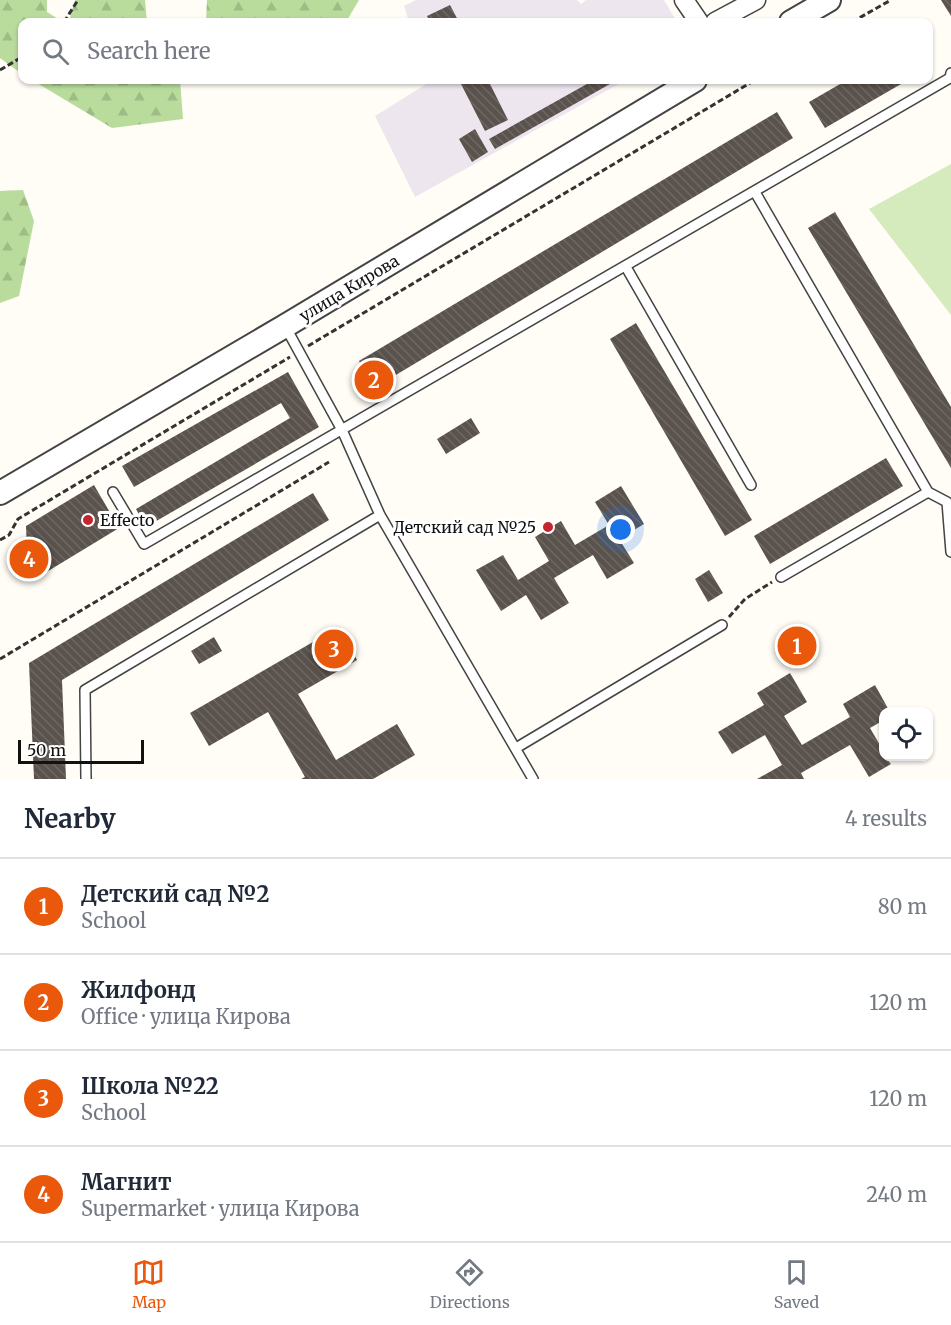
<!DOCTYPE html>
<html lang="en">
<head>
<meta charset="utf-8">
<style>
  :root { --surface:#fff; --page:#f2f2f3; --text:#1f2937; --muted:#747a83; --line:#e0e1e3; --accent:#ea580c }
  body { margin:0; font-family:Merriweather,serif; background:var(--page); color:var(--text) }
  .controls { position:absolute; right:18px; bottom:18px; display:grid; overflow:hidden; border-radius:12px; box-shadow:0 2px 4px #0004 }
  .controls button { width:54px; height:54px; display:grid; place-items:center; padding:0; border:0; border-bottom:2px solid var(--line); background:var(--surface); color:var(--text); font:30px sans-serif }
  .scale { position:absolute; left:18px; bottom:15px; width:126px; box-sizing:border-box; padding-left:6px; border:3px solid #111; border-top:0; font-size:16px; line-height:21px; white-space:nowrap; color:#111; -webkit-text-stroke:4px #fff; paint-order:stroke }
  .you { position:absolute; left:621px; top:530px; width:21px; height:21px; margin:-15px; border:4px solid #fff; border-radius:50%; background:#1a73e8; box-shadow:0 0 0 9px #1a73e833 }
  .badge { display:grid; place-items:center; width:39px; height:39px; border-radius:50%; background:var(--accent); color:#fff; font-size:20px; font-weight:700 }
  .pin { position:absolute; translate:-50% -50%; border:3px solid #fff; box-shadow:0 2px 6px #0006 }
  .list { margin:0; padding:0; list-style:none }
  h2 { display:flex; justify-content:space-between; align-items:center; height:78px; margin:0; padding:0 24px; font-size:26px }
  h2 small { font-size:20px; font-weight:400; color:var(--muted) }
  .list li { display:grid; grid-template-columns:39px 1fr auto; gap:18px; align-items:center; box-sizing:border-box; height:96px; padding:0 24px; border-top:2px solid var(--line) }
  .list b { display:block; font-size:22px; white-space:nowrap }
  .list p { margin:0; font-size:20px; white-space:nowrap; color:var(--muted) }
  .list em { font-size:20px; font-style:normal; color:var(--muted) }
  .icon { flex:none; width:33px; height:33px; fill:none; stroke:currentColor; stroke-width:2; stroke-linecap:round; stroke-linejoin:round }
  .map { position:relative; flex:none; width:951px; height:779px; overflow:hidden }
  .search { position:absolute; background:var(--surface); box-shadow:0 2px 4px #0004; left:18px; right:18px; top:18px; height:66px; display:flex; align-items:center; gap:15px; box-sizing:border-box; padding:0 21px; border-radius:12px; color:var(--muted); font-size:22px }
  .sheet { height:462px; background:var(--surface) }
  nav { display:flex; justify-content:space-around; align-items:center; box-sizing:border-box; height:84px; border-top:2px solid var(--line); background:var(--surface); font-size:16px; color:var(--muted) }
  nav a { display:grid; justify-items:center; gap:3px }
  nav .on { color:var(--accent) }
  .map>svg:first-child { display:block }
  .industrial { fill:#eee6ef }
  .grass { fill:#d5ebbd }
  .forest { fill:url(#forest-firs) }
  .building { fill:url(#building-back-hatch) }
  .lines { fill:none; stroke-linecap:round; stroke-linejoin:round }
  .service-casing { stroke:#444; stroke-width:12 }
  .minor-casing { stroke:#444; stroke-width:21 }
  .tertiary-casing { stroke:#444; stroke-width:26 }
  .path { stroke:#333; stroke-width:3; stroke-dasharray:6 3; stroke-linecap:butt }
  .service { stroke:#fff; stroke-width:9 }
  .minor { stroke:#fff; stroke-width:18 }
  .tertiary { stroke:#fff; stroke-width:22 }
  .poi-dot { fill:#c4262e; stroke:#fff; stroke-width:2 }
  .labels { text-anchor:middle; stroke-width:6; stroke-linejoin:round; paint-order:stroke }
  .street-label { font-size:16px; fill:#111; stroke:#fff }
  .poi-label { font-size:16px; fill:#111; stroke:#fff; text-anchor:start }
</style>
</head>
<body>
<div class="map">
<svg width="951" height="779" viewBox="0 0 951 779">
  <defs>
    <pattern id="forest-firs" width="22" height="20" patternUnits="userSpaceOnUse" patternTransform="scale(1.5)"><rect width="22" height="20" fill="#b9dc9c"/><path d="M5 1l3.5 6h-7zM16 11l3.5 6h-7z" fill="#9ebc85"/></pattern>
    <pattern id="building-back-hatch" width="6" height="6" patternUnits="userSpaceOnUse" patternTransform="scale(1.5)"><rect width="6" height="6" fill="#5a524d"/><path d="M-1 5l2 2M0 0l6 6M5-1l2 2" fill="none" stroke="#6d6662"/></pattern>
  </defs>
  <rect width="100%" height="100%" fill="#fffdf5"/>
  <path class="industrial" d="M416 0H577L581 4 586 0H664L677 22H409L404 6Z
    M427 80H626L415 197 375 116 428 83Z"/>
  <path class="grass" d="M951 164V315L869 209Z"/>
  <path class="forest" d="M0 0H47V12L63 22H22V74L0 58Z
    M75 0H145L147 22H69Z
    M207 0H359L346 22H206Z
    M32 80H180L183 119 112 128Z
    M23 190 34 221 19 296 0 303V191Z"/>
  <path class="building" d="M941 0H951V16Z
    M450 5 459 22H430L427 16Z
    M459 80H488L508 120 485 131Z
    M594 80H617L495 149 489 139Z
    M847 80H908L825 128 809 102Z
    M777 112 793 138 374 388 359 361Z
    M475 129 488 152 472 162 459 139Z
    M835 212 951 407V468L808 228Z
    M636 323 752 520 725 536 610 339Z
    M288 372 319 427 146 527 136 509 290 418 281 403 134 487 122 466Z
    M471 418 480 433 446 454 437 439Z
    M886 458 903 486 770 564 754 536Z
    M94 485 119 528 35 579 28 574 26 526Z
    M621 486 644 524 619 539 634 563 607 579 593 555 554 578 569 603 541 620 526 595 501 611 476 570 503 555 518 580 549 561 535 537 561 521 575 545 609 525 595 502Z
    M313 493 329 520 62 680 66 779H34L29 663Z
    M709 570 723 593 708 602 695 579Z
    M339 627 357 660 298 694 336 760 397 724 415 755 373 779H301L305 777 268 712 209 746 190 713Z
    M214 637 222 651 199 664 191 651Z
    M790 673 807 702 784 716 802 745 850 717 843 704 875 685 890 712H884V720L870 728 884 752V756L891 764 869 777 850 745 801 773 804 779H757L782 765 765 735 732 754 718 732 764 705 757 693Z"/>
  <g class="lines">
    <g class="service-casing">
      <path id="service" d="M755 192 928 492 947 502 951 552
        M626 267 751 485
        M285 326 342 430 380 515 533 779
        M113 492 144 544 950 78 951 73
        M781 577 928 492
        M516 748 722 625
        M86 779 85 690 380 515"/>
    </g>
    <g class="minor-casing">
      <path id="minor" d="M684 0 699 22
        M715 22 756 0"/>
    </g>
    <g class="tertiary-casing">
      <path id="tertiary" d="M791 22 829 0
        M0 493 285 326 695 80"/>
    </g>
    <path class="path" d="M64 22 78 0
      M852 22 891 0
      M0 70 22 57
      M308 346 755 80
      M0 540 9 535 18 519 290 357
      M729 617 745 599 772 582
      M0 659 329 462"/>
    <use href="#service" class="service"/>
    <use href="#minor" class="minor"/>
    <use href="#tertiary" class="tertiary"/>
  </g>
  <g class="poi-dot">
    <circle cx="88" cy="520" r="6"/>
    <circle cx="548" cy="527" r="6"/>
  </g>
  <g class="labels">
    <g class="street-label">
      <text transform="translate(349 288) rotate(-31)" y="6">улица Кирова</text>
    </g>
    <g class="poi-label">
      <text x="100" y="526">Effecto</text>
      <text x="536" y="533" text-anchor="end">Детский сад №25</text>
    </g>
  </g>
</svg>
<div class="controls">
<button><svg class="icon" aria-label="locate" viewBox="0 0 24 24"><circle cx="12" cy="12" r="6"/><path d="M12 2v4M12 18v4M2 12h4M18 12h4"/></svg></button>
</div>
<div class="scale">50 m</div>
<div class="you"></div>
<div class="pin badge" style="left:797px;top:646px">1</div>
<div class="pin badge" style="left:374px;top:380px">2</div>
<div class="pin badge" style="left:334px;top:649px">3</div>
<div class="pin badge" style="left:29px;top:559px">4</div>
<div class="search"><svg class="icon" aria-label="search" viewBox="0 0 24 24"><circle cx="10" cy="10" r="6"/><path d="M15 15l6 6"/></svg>Search here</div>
</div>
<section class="sheet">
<h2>Nearby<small>4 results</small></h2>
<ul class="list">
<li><span class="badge">1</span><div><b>Детский сад №2</b><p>School</p></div><em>80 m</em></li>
<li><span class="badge">2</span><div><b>Жилфонд</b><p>Office · улица Кирова</p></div><em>120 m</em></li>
<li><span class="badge">3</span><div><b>Школа №22</b><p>School</p></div><em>120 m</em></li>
<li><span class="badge">4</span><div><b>Магнит</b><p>Supermarket · улица Кирова</p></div><em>240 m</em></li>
</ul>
</section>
<nav>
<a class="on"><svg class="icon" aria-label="map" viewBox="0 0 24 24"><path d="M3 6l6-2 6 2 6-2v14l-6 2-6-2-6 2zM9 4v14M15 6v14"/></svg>Map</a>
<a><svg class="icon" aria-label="directions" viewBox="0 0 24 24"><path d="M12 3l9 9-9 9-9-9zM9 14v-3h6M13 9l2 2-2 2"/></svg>Directions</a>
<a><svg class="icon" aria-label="saved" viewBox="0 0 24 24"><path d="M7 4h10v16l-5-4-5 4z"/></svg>Saved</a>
</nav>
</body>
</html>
